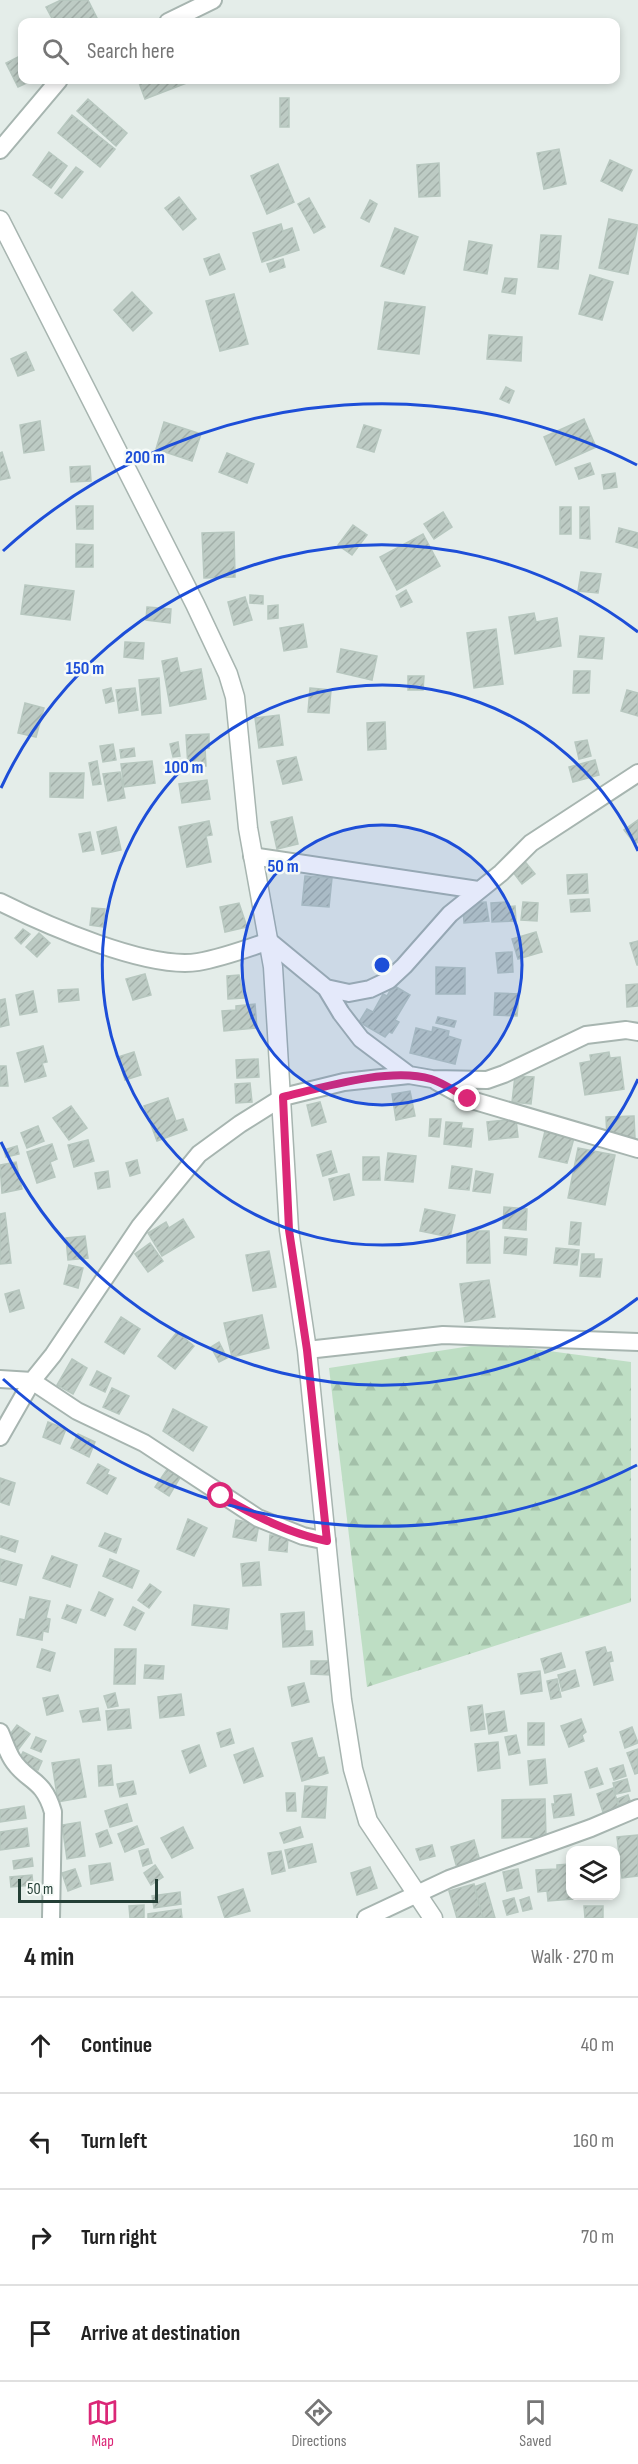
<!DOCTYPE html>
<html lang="en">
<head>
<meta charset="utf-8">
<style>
  :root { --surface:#fff; --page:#f6f6f6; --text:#222; --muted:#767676; --line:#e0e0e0; --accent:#db2777 }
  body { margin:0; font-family:"Sofia Sans Condensed",sans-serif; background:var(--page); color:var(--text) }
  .controls { position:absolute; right:18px; bottom:18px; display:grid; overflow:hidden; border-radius:12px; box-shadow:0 3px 9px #0003 }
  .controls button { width:54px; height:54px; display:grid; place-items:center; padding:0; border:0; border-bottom:2px solid var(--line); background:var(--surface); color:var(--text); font:30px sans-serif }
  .scale { position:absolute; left:18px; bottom:15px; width:140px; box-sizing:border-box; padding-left:6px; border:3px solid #243f36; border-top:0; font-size:16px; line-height:21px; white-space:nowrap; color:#243f36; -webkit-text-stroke:4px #f5faf7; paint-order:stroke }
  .stop { position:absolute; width:18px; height:18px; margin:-14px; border:4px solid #db2777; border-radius:50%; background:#fff }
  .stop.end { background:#db2777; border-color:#fff; box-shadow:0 2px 6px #0008 }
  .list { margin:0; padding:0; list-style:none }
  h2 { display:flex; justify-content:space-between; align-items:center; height:78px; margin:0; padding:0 24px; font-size:26px }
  h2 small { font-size:20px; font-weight:400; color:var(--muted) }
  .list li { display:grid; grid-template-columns:39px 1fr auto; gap:18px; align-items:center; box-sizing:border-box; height:96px; padding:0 24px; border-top:2px solid var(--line) }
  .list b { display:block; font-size:22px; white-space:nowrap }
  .list em { font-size:20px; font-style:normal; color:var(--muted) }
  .icon { flex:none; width:33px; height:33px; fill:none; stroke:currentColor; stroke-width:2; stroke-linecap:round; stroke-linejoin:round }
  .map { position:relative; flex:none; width:638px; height:1918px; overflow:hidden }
  .search { position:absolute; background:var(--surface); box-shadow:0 3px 9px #0003; left:18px; right:18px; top:18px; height:66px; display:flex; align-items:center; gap:15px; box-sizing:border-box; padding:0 21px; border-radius:12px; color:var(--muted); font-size:22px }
  .sheet { height:462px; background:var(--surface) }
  nav { display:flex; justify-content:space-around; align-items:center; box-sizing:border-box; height:84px; border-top:2px solid var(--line); background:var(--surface); font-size:16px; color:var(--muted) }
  nav a { display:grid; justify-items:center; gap:3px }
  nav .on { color:var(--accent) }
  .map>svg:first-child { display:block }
  .forest { fill:url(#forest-firs) }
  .building { fill:url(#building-hatch); stroke:#b7c7bf; stroke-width:1.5 }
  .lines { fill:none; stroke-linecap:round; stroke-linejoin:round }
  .minor-casing { stroke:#a7b5b0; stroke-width:20 }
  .tertiary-casing { stroke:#a7b5b0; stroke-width:21 }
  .minor { stroke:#fff; stroke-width:16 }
  .tertiary { stroke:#fff; stroke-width:18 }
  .route { stroke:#db2777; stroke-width:8 }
  .ring { fill:none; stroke:#1d4ed8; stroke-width:3 }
  .centre { fill:#1d4ed8; stroke:#f5faf7; stroke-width:3 }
  .ring-label { font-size:18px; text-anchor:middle; font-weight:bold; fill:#1d4ed8; stroke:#f5faf7; stroke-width:5; stroke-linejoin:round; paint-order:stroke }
</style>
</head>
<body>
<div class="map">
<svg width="638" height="1918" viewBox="0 0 638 1918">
  <defs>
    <pattern id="forest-firs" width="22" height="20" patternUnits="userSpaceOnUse" patternTransform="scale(1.5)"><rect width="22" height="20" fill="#bedec4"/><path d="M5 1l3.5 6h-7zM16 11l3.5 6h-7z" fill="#a3c0a9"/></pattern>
    <pattern id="building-hatch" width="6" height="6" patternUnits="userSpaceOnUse" patternTransform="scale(1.5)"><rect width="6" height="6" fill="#bdcbc4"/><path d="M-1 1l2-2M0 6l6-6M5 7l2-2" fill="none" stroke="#a2afa9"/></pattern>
  </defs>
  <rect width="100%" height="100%" fill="#e4ede9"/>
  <path class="forest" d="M490 1343 631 1362V1602L367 1687 329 1368Z"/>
  <path class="building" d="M61 0H88L99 22H54L46 7Z
    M22 55V80H33L18 87 6 63Z
    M138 80H188L189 82 145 99Z
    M280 98H289V127H280Z
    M88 99 127 133 116 146 77 111Z
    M72 115 115 149 100 167 58 133Z
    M559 149 566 184 544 189 537 153Z
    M49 152 67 166 51 188 33 175Z
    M610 160 632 170 622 191 601 181Z
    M439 163 440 196 419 197 417 165Z
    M278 164 294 202 267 214 251 176Z
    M76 167 83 172 62 198 55 193Z
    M179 197 196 219 183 230 165 208Z
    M309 198 325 227 314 233 298 204Z
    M370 200 377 204 369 222 361 218Z
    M609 219 638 225 628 274 599 268Z
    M281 224 283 231 292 228 299 250 262 262 253 233Z
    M395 228 418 237 404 274 381 266Z
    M541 235 561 236 558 269 538 267Z
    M469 241 492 245 487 274 464 270Z
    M219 254 225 269 210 275 204 259Z
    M283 259 285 267 270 272 267 264Z
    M590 275 613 282 602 320 579 314Z
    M505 278 517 279 515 294 502 292Z
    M132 292 152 313 133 331 114 310Z
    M234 294 248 344 220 351 206 301Z
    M385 302 425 307 419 354 378 349Z
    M489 335 522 337 521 361 487 359Z
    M26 352 34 370 18 376 11 359Z
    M506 387 514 391 509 403 500 399Z
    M584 419 596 447 556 465 544 437Z
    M40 421 44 450 24 453 20 425Z
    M164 422 201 434 192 461 156 449Z
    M364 425 381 430 374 452 357 447Z
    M2 452 10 478 0 480V453Z
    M227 453 254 464 247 483 219 472Z
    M590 463 594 474 579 479 575 468Z
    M90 466 91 481 71 482 70 467Z
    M615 473 617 487 604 489 602 475Z
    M76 506H93V529H77Z
    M560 507H571V534H560Z
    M580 507H589L590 539 580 538Z
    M443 512 452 527 434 539 424 524Z
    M353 525 367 535 352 555 338 545Z
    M619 528 638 533V548L616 542Z
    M234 532 235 577 204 578 202 533Z
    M423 534 440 566 397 590 380 557Z
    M76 544 93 545V567H76Z
    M581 572 601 574 598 593 578 591Z
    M25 585 74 591 70 620 21 614Z
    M406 590 412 602 401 607 396 596Z
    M250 595 263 596V604L250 603Z
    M245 597 252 620 234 625 228 602Z
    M278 605V618L268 619V606Z
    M147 607 171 609 170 623 146 620Z
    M534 613 536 622 557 618 561 646 515 654 509 617Z
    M303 624 307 647 284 651 280 628Z
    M496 629 503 684 474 688 467 633Z
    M580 636 604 638 602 659 578 657Z
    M125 642 144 643 143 659 124 657Z
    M341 649 377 656 372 680 337 672Z
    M177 658 180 673 201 669 206 699 170 706 162 661Z
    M574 671H590L589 693H573Z
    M408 676H424L423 690H408Z
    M159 678 161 713 142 715 139 680Z
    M111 688 114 701 106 703 103 690Z
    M135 688 138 710 119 713 116 690Z
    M310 688 331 690 329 713 308 712Z
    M627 690 638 693V716L621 711Z
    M25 703 44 708 36 737 18 733Z
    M279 715 283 745 259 748 255 718Z
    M385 722 386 749 368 750 367 723Z
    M209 734V748H205L206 766 188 767 186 735Z
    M587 740 591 756 579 759 575 742Z
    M178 742 180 756 173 757 170 744Z
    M113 744 116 760 103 762 100 746Z
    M134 748 135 756 121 758 120 750Z
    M296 757 302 780 283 784 277 761Z
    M595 760 599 775 573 782 569 767Z
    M97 761 101 784 93 785 89 763Z
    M152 761 155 783 124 787 121 764Z
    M120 772 125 798 108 801 103 774Z
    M50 773H84L83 798 50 797Z
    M207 780 210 799 182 803 179 784Z
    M292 817 298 844 277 849 271 822Z
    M638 820V842L635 844 624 830Z
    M209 821 212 835 206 836 211 862 187 867 179 827Z
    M116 827 121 850 102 854 97 832Z
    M90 832 94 850 83 852 79 834Z
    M522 858 535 874 522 884 510 868Z
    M587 874 588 893 568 894 567 875Z
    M305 876 332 878 329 907 302 905Z
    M589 899 590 911 571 912 570 900Z
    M486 902 489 921 464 923 463 907 469 903Z
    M506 902V907L515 906 516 921 492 922 491 903Z
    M523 902 538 903 537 921 521 920Z
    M239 903 247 927 225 932 220 907Z
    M92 908 105 909 103 927 90 925Z
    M23 929 30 934 21 944 15 938Z
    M536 932 542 952 518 959 512 939Z
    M39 933 50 943 37 957 26 947Z
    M638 941V965H637L630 943Z
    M512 952 513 972 498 973 496 953Z
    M436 967 465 968V994H436Z
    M145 974 151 995 133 1000 126 979Z
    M239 975 244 998 228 999 227 976Z
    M638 984V1006L627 1007 626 985Z
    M393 985 410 995 395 1020 399 1022 392 1033 389 1032 385 1037 359 1022 367 1009 373 1012 383 994 387 996Z
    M78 989 79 1000 59 1002 58 990Z
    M33 991 37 1012 20 1015 16 995Z
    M495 993 519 994 517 1016 494 1015Z
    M5 999 9 1025 0 1027V1000Z
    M255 1004 257 1028 224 1031 222 1011 236 1010V1006Z
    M438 1017 456 1021 454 1027 436 1023Z
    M433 1027 449 1031 448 1036 461 1040 455 1064 410 1053 416 1028 432 1032Z
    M43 1046 47 1062 42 1063 46 1076 25 1082 17 1053Z
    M134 1052 141 1075 125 1080 118 1057Z
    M609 1052 610 1058 620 1057 624 1089 585 1095 580 1063 591 1061 590 1055Z
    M258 1059 259 1077 237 1078 236 1060Z
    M0 1066H6L8 1086H0Z
    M515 1076 534 1077 531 1104 512 1102Z
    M250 1083 252 1102 236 1103 235 1084Z
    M410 1091 415 1116 396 1120 392 1094Z
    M168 1098 176 1121 183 1119 187 1130 157 1141 144 1106Z
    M320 1102 326 1122 312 1126 307 1105Z
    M71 1106 87 1128 69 1140 53 1118Z
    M634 1116 635 1138 607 1139 606 1117Z
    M430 1119H441L439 1137 429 1136Z
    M516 1119 518 1137 489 1140 487 1122Z
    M446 1122 462 1123 461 1128 473 1129 471 1147 444 1144Z
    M38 1126 44 1141 27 1148 21 1133Z
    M545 1131 574 1138 567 1163 539 1157Z
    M88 1140 94 1161 74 1167 68 1145Z
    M52 1144 57 1159 50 1162 55 1177 37 1183 27 1152Z
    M17 1146 19 1154 6 1157 4 1150Z
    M578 1148 615 1155 605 1205 568 1198Z
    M331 1151 337 1172 323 1176 317 1155Z
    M388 1153 416 1156 413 1182 385 1180Z
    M363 1157H379L380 1180H363Z
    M137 1160 140 1173 130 1176 126 1163Z
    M16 1162 22 1189 2 1193 0 1165Z
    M452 1166 472 1169 469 1190 449 1188Z
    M108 1171 110 1187 98 1189 95 1173Z
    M476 1171 493 1174 490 1193 473 1191Z
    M349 1174 354 1195 334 1200 329 1179Z
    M504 1207 527 1209 526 1230 503 1228Z
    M425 1209 455 1215 450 1237 420 1231Z
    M5 1213 11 1263 0 1264V1214Z
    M183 1219 194 1237 162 1256 148 1233 166 1222 169 1228Z
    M571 1222 581 1223 579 1245 569 1244Z
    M467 1231H489L490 1263H467Z
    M85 1236 88 1258 68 1260 66 1238Z
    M505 1237 527 1239 526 1255 504 1253Z
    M150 1243 163 1261 148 1272 135 1254Z
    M556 1248 579 1250 577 1265 554 1263Z
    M269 1251 276 1287 253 1291 246 1255Z
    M582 1254H594V1259H602L600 1277 580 1276Z
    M69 1265 83 1268 78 1288 64 1284Z
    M489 1280 495 1317 465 1322 460 1284Z
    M19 1290 24 1308 10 1312 5 1294Z
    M262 1315 269 1348 232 1357 224 1323Z
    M121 1317 140 1329 124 1354 105 1342Z
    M177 1332 194 1346 175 1369 158 1356Z
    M219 1342 227 1358 219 1362 211 1347Z
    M72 1359 87 1368 73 1394 57 1385Z
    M97 1371 111 1378 105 1392 90 1385Z
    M112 1388 129 1396 119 1414 103 1407Z
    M173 1409 207 1427 193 1451 163 1431Z
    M48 1422 66 1429 60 1444 43 1437Z
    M78 1434 95 1442 89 1457 71 1448Z
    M98 1464 109 1470 107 1474 116 1478 107 1494 87 1483Z
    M168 1468 181 1476 169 1496 155 1487Z
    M0 1478 15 1483 9 1505 0 1502Z
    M188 1519 207 1528 194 1556 177 1549Z
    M236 1520 259 1524 256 1541 233 1537Z
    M105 1533 121 1539 116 1553 99 1546Z
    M270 1535 288 1537 287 1552 269 1550Z
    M1 1536 18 1541 15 1552 0 1547Z
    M52 1556 77 1565 70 1587 43 1578Z
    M0 1559 22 1565 16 1585 0 1581Z
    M110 1559 139 1571 132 1588 103 1576Z
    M259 1562 261 1585 243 1586 241 1564Z
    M150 1584 161 1592 149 1608 138 1600Z
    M99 1592 113 1599 105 1616 91 1610Z
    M30 1597 50 1601 46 1618 50 1619 48 1632 43 1631 42 1640 17 1635 20 1619 25 1620Z
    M67 1605 81 1610 76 1623 62 1618Z
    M194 1605 229 1609 227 1629 192 1625Z
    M133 1607 144 1613 135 1630 124 1625Z
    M304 1612 305 1631H312L313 1645 283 1647 281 1614Z
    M605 1647 607 1653 611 1652 613 1661 609 1662 613 1680 594 1685 586 1652Z
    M42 1649 55 1653 50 1671 37 1667Z
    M115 1649H136L135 1684H114Z
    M561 1653 565 1667 545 1673 541 1659Z
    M311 1661H331V1675L311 1674Z
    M145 1665 164 1666 163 1679 144 1678Z
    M575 1670 579 1686 562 1691 558 1675Z
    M540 1671 542 1691 521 1694 518 1674Z
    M557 1679 561 1697 551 1699 547 1681Z
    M304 1683 309 1702 292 1706 288 1687Z
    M115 1693 118 1706 108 1708 104 1696Z
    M181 1694 184 1715 160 1718 158 1697Z
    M58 1695 63 1711 47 1715 43 1698Z
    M482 1705 485 1729 471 1731 468 1707Z
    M98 1708 100 1720 83 1722 80 1711Z
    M129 1709 131 1728 108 1730 106 1711Z
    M504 1711 507 1731 489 1734 486 1714Z
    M581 1719 586 1732 582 1735 584 1741 569 1747 561 1726Z
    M528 1723H544V1745H528Z
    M17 1725 30 1734 18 1750 5 1741Z
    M632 1727 638 1743 625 1748 620 1732Z
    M230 1729 234 1743 221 1747 217 1733Z
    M516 1735 520 1753 509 1755 505 1737Z
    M36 1737 46 1741 41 1752 31 1748Z
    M312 1738 318 1758 324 1757 328 1773 302 1781 292 1743Z
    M498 1742 500 1768 478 1771 475 1744Z
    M199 1745 206 1766 190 1773 182 1751Z
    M253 1748 263 1776 244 1783 234 1755Z
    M638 1749V1773L635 1774 627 1753Z
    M23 1752 42 1761 38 1770 19 1760Z
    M79 1759 86 1797 58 1802 52 1763Z
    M545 1759 547 1783 530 1785 528 1761Z
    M111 1765 113 1785 99 1786 98 1766Z
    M623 1765 626 1776 614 1780 610 1769Z
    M597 1768 603 1784 590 1788 585 1772Z
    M627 1779 630 1791 616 1794 613 1783Z
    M133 1781 136 1794 120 1797 117 1784Z
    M305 1786 327 1787 325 1818 302 1817Z
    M613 1788 620 1810 604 1815 597 1794Z
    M286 1793H295L296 1811H287Z
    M571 1794 574 1815 554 1818 552 1804H555L554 1796Z
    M628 1795 633 1809 622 1813 617 1799Z
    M545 1799 546 1837 502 1838V1800Z
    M127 1804 132 1821 110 1827 105 1811Z
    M24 1806 26 1818 0 1822V1810Z
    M80 1822 85 1856 67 1859 62 1825Z
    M137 1826 144 1844 125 1852 118 1834Z
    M183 1827 193 1848 172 1858 161 1838Z
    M300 1827 303 1837 284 1843 280 1833Z
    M27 1828 29 1846 0 1850V1832Z
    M107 1830 112 1843 100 1847 96 1834Z
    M638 1835V1876L622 1878 617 1837Z
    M474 1840 480 1861 457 1868 451 1847Z
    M312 1844 316 1862 289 1868 285 1850Z
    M432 1845 435 1856 420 1860 416 1849Z
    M148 1849 152 1863 143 1866 139 1851Z
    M281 1851 285 1871 272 1874 268 1853Z
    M32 1858 33 1866 14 1869 13 1861Z
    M110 1863 113 1880 91 1884 89 1866Z
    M570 1864 573 1899 548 1901 547 1891 538 1892 536 1870 557 1869V1865Z
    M155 1865 163 1877 151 1885 144 1873Z
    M370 1867 377 1888 357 1895 351 1873Z
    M75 1869 81 1886 68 1891 62 1873Z
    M518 1869 522 1888 507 1891 503 1872Z
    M32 1875 33 1885 11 1887 10 1877Z
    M485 1883 495 1918H483L474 1887Z
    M474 1884 483 1918H457L449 1891Z
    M243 1889 250 1911 225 1918 218 1897Z
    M180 1892 181 1904 154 1908 152 1896Z
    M529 1897 532 1909 523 1911 520 1900Z
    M514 1898 518 1912 507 1915 503 1901Z
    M144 1905V1918H130L129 1906Z
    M584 1906H603V1918H585Z
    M181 1909 182 1918H148V1914Z"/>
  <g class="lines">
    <g class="minor-casing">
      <path id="minor" d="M168 22 213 0
        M0 150 59 80
        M252 856 478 890
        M0 902C46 925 148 970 198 962 222 958 246 949 269 941L326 988 349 993 370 989 389 980 404 966 450 914 501 873 531 843 638 773
        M326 988 341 1013 361 1039 409 1075 432 1079 487 1080 504 1074 586 1035 626 1030 638 1032
        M436 1081 468 1099 638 1149
        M307 1350 443 1335 638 1342
        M0 1379 32 1381 77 1411 144 1443 258 1518 303 1536 327 1541
        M0 1437 32 1381 53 1355 140 1226 199 1154 240 1124 283 1097 344 1082 409 1075
        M0 1732C4 1741 7 1751 12 1759 26 1782 43 1777 53 1812L51 1918
        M366 1918 449 1879 591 1828 638 1808"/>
    </g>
    <g class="tertiary-casing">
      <path id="tertiary" d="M0 220 195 604 228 674 235 697 248 828 273 967 289 1230 307 1350 342 1700 353 1769 368 1821 433 1918"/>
    </g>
    <use href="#minor" class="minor"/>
    <use href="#tertiary" class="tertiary"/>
  </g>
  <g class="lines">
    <path class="route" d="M221 1496C255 1516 288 1533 327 1541L307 1350 289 1230 283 1097C324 1087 390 1067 431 1079 444 1083 456 1092 468 1099"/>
  </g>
  <circle cx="382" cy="965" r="140" fill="#1d4ed8" fill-opacity=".12"/>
  <g class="ring">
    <circle cx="382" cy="965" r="140"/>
    <path d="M638 1079A280 280 0 1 1 638 851"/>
    <path d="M638 1298A420 420 0 0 1 1 1142M1 788A420 420 0 0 1 638 632"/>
    <path d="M637 1465A561 561 0 0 1 3 1379M3 551A561 561 0 0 1 637 465"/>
  </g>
  <circle cx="382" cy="965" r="9" class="centre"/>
  <g class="ring-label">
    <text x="145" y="463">200 m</text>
    <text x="85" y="674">150 m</text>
    <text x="184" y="773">100 m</text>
    <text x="283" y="872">50 m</text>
  </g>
</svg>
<div class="controls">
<button><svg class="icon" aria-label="layers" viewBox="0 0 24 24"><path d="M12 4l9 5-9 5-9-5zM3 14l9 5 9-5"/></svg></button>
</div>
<div class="scale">50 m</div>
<div class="stop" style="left:221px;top:1496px"></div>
<div class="stop end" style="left:468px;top:1099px"></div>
<div class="search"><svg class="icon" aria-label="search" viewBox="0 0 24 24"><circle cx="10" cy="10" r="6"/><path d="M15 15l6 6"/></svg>Search here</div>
</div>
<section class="sheet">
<h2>4 min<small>Walk · 270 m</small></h2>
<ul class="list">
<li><svg class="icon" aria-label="ahead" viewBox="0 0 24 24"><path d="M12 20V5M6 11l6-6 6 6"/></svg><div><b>Continue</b></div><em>40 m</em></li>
<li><svg class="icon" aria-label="left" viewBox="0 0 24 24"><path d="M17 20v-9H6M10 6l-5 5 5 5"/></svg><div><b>Turn left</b></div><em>160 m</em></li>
<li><svg class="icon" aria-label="right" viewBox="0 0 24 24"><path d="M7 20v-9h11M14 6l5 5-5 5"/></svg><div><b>Turn right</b></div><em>70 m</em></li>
<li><svg class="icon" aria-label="arrive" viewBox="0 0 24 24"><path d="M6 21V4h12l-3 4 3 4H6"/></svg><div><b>Arrive at destination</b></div></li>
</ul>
</section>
<nav>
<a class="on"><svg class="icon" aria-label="map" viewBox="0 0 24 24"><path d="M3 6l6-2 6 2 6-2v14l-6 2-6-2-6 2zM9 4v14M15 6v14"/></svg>Map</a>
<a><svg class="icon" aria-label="directions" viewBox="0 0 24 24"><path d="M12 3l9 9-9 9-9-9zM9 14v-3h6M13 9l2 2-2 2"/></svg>Directions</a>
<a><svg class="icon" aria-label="saved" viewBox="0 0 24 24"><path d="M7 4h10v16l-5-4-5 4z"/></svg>Saved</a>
</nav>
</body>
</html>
